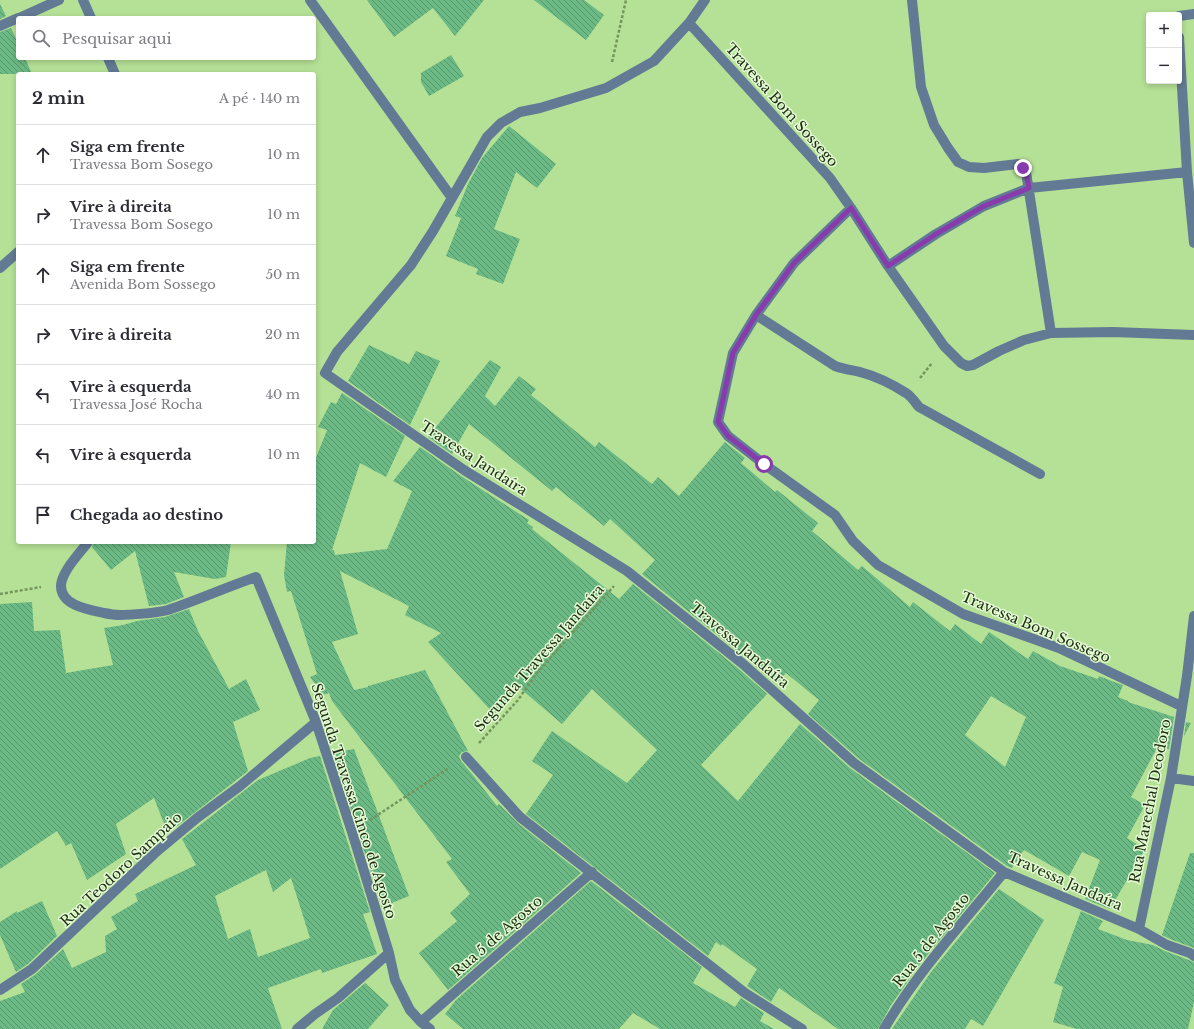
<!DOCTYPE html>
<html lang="pt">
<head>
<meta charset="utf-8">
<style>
  :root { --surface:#fff; --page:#f7f7f7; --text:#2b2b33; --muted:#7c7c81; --line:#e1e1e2 }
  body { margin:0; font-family:"Libre Baskerville",serif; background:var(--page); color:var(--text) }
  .controls { position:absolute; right:12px; top:12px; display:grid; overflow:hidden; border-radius:4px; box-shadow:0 2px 6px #0003 }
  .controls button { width:36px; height:36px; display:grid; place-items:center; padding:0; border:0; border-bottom:1px solid var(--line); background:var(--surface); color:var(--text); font:20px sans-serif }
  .stop { position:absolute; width:12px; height:12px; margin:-9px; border:3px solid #883bac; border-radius:50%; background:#fff }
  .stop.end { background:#883bac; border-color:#fff; box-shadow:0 1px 4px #0008 }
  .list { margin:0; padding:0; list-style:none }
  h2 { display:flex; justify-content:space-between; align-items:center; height:52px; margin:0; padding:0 16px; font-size:17px }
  h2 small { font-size:13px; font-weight:400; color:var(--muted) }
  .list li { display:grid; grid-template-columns:26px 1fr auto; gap:12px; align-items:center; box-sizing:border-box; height:60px; padding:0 16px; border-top:1px solid var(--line) }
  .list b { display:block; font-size:15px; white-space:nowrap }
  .list p { margin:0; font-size:13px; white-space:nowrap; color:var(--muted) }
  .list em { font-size:13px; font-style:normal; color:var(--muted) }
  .icon { flex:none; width:22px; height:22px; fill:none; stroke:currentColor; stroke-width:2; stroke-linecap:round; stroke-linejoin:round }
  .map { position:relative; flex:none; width:1194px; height:1029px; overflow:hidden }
  .search { position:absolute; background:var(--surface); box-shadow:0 2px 6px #0003; left:16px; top:16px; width:300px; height:44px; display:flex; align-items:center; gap:10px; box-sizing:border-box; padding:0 14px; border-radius:4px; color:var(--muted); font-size:15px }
  .panel { position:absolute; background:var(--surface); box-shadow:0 2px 6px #0003; left:16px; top:72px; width:300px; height:472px; border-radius:4px }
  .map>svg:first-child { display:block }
  .building { fill:url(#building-back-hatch); fill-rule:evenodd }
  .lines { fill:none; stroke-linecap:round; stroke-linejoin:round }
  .path { stroke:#75955d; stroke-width:2.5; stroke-dasharray:3 2; stroke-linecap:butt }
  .minor { stroke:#637a94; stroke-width:10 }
  .route { stroke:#883bac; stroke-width:5 }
  .labels { text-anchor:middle; stroke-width:3; stroke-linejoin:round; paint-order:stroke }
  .street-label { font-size:14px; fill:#1c2d0f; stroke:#e3fad5 }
</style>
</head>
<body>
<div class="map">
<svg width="1194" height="1029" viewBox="0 0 1194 1029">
  <defs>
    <pattern id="building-back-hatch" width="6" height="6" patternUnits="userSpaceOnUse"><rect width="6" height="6" fill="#6bb984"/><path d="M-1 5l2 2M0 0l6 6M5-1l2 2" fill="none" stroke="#57976a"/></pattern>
  </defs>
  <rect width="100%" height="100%" fill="#b5e196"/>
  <path class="building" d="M367 0H484L455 36 433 8 394 37Z
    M534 0H584L604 15 586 40Z
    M0 4 6 16 0 19Z
    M11 28 18 43V58H25L32 74H0V32Z
    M451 55 464 76 429 96 421 82V73Z
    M509 126 556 164 537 188 516 172 494 229 520 239 503 284 476 274 478 269 446 256 461 218 455 216 468 184 482 158Z
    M369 345 409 364 416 351 440 361 410 425 348 381Z
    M490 360 501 367 485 396 495 406 519 376 536 389 531 395 595 447 599 442 652 484 658 477 679 496 725 442 745 458 741 463 775 492 777 490 818 523 812 531 858 570 862 566 910 607 913 602 950 631 955 624 981 644 989 632 1028 659 1033 651 1060 666 1098 679 1099 676 1117 683 1123 685 1118 697 1128 701V702L1174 717 1169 749 1158 746 1131 797 1145 805 1127 838 1145 849 1110 909 1085 899 1100 860 1082 852 1069 876 1024 850 1012 868 1007 866 858 758 808 714 819 700 786 673 776 684 747 659 642 574 655 560 610 519 604 526 556 487 552 491 469 424 452 454 428 437ZM991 696 1026 717 1005 767 965 735Z
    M342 393 405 436 386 477 360 463 332 550H334L335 555 387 549 412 491 393 481 420 447 461 476 529 520 527 523 533 527 532 529 619 599 633 584 739 669 767 694 701 765 738 801 800 724 850 768 995 873 920 964 891 1005 878 1029H838L779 988 771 1002 747 986 757 969 722 944 721 946 716 942 708 956 526 814 553 775 532 761 552 731 627 783 657 750 592 689 562 724 521 689 494 714 428 642 441 633 405 615 409 606 340 571 358 634 332 642 354 690 368 687V686L425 670 468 751 462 752 459 756 461 761 472 774 497 806 499 804 519 824 581 873 448 990 419 953 457 921 450 913 470 894 446 862 452 859 332 701 329 693 323 695 310 677 317 674 291 591 287 592 284 575 287 542H314V463L327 430 318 427 331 402 336 404Z
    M94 542H231L226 577 215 579 174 572 184 597 166 604 149 606 135 551 111 570 92 547Z
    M32 602 34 631 60 630 66 673 113 665 104 628 123 625 137 621 165 617 189 609 198 631 229 689 246 679 260 710 233 722 248 771 176 827 174 823 165 826 154 798 116 824 126 854 87 880 71 843 66 846 57 831 0 869V604Z
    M1186 722 1191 723 1184 736Z
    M354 749 409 896 382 907 333 753Z
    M320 756 370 912 363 914 377 954 322 973 321 969 268 988 282 1029H0V1001L25 992 21 984 36 974 63 949 72 968 106 952 105 936 117 929 111 917 138 901 135 894 196 865 182 839 258 780 310 758ZM266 870 273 892 291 878 310 938 258 957 250 929 228 939 215 896Z
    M1190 853H1194V948L1170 939 1162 935Z
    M591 881 702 967 693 983 735 1007 741 998 764 1013 760 1021 774 1029H660L633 1013 619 1029H463L445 1014 456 1000Z
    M999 889 1044 920 983 1026 971 1019 965 1029H892L931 972Z
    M42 901 57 936 28 964 16 972 0 935V922L17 911V913Z
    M1081 911 1103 921 1098 929 1127 940 1153 945 1165 951 1194 962V1002L1188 1029H1077L1053 1022 1063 987 1054 983Z
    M365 983 389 1005 368 1029H322L333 1010Z"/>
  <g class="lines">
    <path class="path" d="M612 62 626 0
      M920 378 932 363
      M0 594 41 587
      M479 743 518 700 536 674 614 586
      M370 820 449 768"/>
    <path class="minor" d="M83 0 91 18
      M310 0 452 198
      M705 0 689 23 654 61 606 88 540 108 520 112 501 123 487 137 433 231 411 265 337 352 325 373 464 470 627 571 743 664 854 763 1004 872 1139 929 1167 945 1190 953 1194 956
      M912 0 921 87 934 125 948 148 958 162 969 167 984 168 1018 164 1026 172 1051 333
      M1179 16 1194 14
      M19 18 59 0
      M689 23 830 178 851 208 888 266 944 346 961 363 967 366 973 365 999 351 1024 340 1051 333 1113 332 1194 335
      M0 26 18 18
      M1179 37 1187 172 1194 243
      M108 58 115 74
      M851 208 794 263 756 315 733 353 718 422 728 436 764 464 835 515 853 541 878 565 963 614 1059 648 1181 706
      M888 266 936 234 984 206 1029 188 1187 172
      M0 268 18 252
      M756 315 835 366C843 369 851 370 860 372 875 376 892 384 906 393 911 396 915 402 919 407L1040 474
      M88 542C80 553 61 572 61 586 61 606 90 610 104 613 109 614 114 615 119 615 130 615 157 613 168 610 198 600 227 587 256 577L316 722 352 832 389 953 395 980 410 1010 421 1022 430 1029
      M466 757 520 817 745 993 802 1029
      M1171 778 1194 781
      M1139 929 1171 778 1187 676 1194 616
      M0 990 32 969 155 853 197 818 240 786 316 722
      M421 1022 592 872
      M297 1029 315 1014 338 998 389 953
      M884 1029C917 972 963 923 1004 872"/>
  </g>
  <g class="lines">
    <path class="route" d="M764 464 728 436 718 422 733 353 756 315 794 263 851 208 888 266 936 234 984 206 1029 188 1026 172 1023 168"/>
  </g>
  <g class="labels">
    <g class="street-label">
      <text transform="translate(782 105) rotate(48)" y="5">Travessa Bom Sossego</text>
      <text transform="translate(474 458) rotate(33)" y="5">Travessa Jandaíra</text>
      <text transform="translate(1036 627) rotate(23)" y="5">Travessa Bom Sossego</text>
      <text transform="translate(740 645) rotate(40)" y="5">Travessa Jandaíra</text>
      <text transform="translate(539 658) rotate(-49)" y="5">Segunda Travessa Jandaíra</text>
      <text transform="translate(354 801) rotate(72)" y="5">Segunda Travessa Cinco de Agosto</text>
      <text transform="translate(1150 801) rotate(-79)" y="5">Rua Marechal Deodoro</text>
      <text transform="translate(121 869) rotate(-43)" y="5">Rua Teodoro Sampaio</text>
      <text transform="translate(1065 881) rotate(24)" y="5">Travessa Jandaíra</text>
      <text transform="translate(497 936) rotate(-41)" y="5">Rua 5 de Agosto</text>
      <text transform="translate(931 940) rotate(-52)" y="5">Rua 5 de Agosto</text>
    </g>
  </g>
</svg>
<div class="controls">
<button>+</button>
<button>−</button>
</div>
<div class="stop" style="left:764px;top:464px"></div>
<div class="stop end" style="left:1023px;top:168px"></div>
<div class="search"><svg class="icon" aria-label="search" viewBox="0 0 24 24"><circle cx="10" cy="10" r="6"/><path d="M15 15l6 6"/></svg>Pesquisar aqui</div>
<section class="panel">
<h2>2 min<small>A pé · 140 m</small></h2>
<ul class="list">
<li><svg class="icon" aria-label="ahead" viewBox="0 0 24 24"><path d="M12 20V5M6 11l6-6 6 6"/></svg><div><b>Siga em frente</b><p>Travessa Bom Sosego</p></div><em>10 m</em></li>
<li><svg class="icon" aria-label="right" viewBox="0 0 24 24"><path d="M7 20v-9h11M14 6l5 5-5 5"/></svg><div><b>Vire à direita</b><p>Travessa Bom Sosego</p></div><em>10 m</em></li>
<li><svg class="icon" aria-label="ahead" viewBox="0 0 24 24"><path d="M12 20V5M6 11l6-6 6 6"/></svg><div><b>Siga em frente</b><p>Avenida Bom Sossego</p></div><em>50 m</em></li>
<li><svg class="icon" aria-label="right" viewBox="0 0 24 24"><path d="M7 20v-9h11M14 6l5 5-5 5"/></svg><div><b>Vire à direita</b></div><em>20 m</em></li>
<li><svg class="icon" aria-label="left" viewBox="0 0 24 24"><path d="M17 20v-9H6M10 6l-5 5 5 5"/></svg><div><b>Vire à esquerda</b><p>Travessa José Rocha</p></div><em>40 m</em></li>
<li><svg class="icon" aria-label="left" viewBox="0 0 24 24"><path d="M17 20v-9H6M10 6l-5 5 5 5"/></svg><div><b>Vire à esquerda</b></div><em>10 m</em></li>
<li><svg class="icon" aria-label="arrive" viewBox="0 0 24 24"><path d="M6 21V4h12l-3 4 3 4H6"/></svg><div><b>Chegada ao destino</b></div></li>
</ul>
</section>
</div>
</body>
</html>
